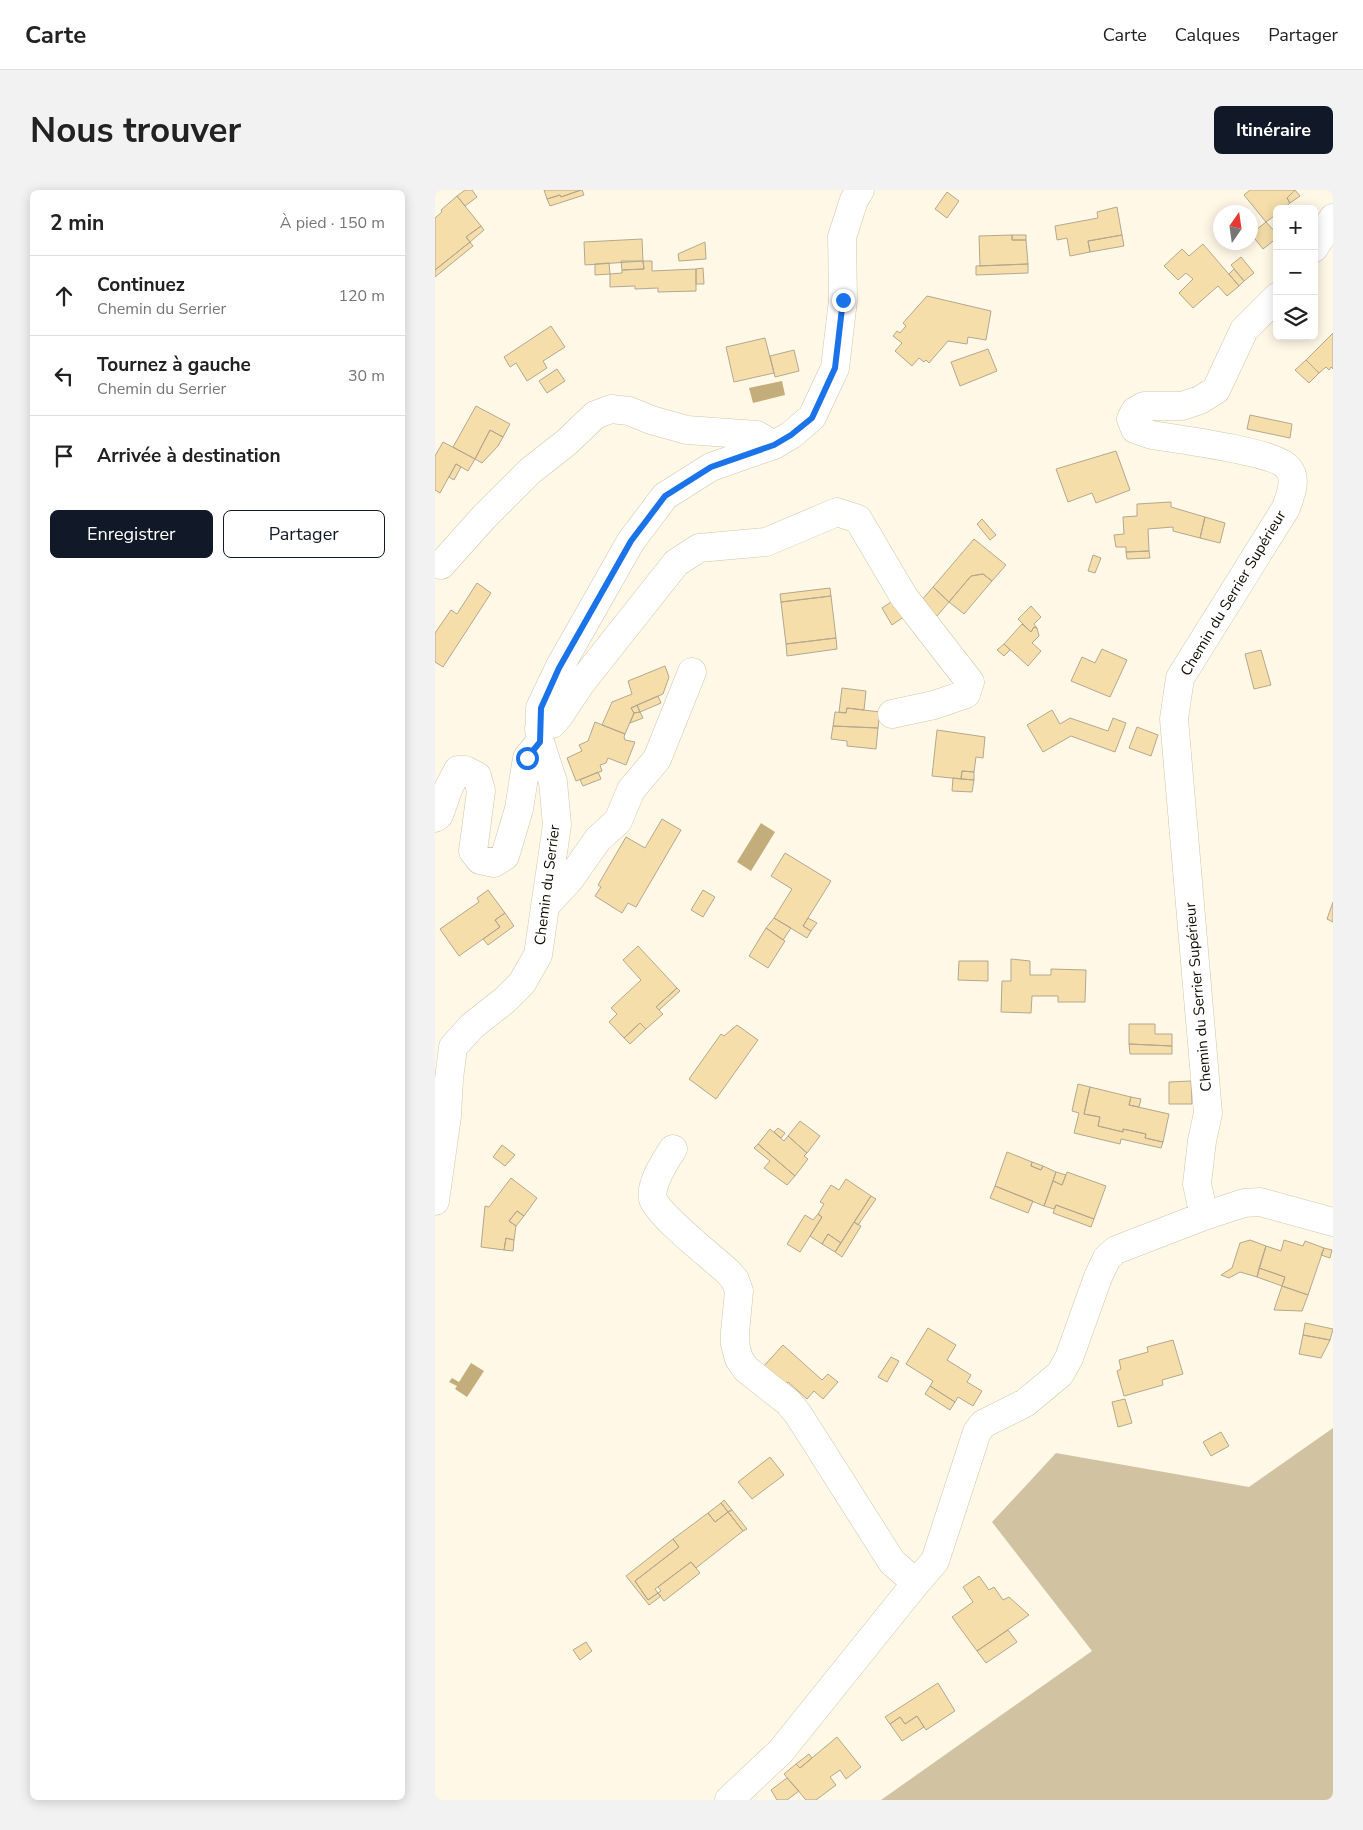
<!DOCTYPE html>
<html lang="fr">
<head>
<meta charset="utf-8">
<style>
  :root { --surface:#fff; --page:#f2f2f2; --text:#222; --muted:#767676; --line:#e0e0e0; --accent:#111827 }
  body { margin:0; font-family:"Nunito Sans",sans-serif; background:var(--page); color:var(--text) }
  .controls { position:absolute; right:15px; top:15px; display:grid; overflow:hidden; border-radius:8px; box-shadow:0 2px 12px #0003 }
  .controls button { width:45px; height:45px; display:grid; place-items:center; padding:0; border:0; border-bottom:1px solid var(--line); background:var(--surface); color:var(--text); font:25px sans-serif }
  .compass { position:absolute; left:778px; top:15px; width:45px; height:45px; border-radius:50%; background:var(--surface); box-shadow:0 2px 12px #0003; rotate:13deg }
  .stop { position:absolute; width:15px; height:15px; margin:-11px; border:4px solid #1a73e8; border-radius:50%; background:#fff }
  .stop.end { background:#1a73e8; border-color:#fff; box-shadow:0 1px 5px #0008 }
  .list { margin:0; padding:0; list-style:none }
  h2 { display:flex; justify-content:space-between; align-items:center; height:65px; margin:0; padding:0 20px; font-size:21px }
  h2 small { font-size:16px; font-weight:400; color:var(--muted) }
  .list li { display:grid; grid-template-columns:32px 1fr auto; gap:15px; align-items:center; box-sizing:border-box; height:80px; padding:0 20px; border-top:1px solid var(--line) }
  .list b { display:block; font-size:19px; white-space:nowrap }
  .list p { margin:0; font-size:16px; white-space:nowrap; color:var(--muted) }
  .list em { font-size:16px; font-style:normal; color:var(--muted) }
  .actions { display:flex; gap:10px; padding:15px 20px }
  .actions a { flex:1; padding:11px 0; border:1px solid var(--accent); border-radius:8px; text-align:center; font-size:18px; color:var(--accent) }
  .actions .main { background:var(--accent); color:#fff }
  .icon { flex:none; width:28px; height:28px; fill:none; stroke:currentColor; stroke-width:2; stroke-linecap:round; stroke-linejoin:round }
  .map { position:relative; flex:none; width:898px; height:1610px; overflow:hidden; border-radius:8px }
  header { display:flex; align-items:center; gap:30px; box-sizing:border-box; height:70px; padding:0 25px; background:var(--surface); border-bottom:1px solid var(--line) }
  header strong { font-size:24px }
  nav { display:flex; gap:28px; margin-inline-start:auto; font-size:18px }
  .intro { display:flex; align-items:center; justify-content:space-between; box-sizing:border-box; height:120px; padding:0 30px }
  h1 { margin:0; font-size:35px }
  .button { padding:12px 22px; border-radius:8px; background:var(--accent); color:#fff; font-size:18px; font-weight:700 }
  main { display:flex; gap:30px; padding:0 30px }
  aside { flex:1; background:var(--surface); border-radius:8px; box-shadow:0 2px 12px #0003 }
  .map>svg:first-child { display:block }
  .green { fill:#d1c3a2 }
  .water { fill:#c3ad7a }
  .building { fill:#f5dea9; stroke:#b3a88e }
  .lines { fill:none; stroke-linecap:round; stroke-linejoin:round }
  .minor-casing { stroke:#d0c5aa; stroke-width:29 }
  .minor { stroke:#fff; stroke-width:28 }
  .route { stroke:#1a73e8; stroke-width:6 }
  .labels { text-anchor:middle; stroke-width:4.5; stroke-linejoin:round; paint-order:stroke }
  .street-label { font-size:15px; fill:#120e05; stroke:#fff }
</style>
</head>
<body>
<header>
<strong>Carte</strong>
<nav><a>Carte</a><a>Calques</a><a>Partager</a></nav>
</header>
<div class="intro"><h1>Nous trouver</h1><a class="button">Itinéraire</a></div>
<main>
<aside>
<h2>2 min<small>À pied · 150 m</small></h2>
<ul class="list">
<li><svg class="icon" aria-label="ahead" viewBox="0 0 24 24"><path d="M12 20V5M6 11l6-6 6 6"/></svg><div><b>Continuez</b><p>Chemin du Serrier</p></div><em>120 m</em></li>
<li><svg class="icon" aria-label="left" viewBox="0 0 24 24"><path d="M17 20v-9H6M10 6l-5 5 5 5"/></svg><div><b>Tournez à gauche</b><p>Chemin du Serrier</p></div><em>30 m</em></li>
<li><svg class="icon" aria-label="arrive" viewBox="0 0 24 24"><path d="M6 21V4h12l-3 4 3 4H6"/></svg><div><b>Arrivée à destination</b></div></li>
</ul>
<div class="actions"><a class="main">Enregistrer</a><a>Partager</a></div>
</aside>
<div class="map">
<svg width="898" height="1610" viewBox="0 0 898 1610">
  <rect width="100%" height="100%" fill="#fff8e7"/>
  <path class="green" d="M898 1238V1610H446L657 1461 557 1332 621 1263 814 1297Z"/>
  <path class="water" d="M347 191 350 205 318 213 314 198Z
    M326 633 340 642 316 681 302 672Z
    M36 1173 49 1181 32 1207 20 1199 22 1196 14 1192 17 1188 24 1192Z"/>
  <path class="building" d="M30 0H37L42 7 30 16 22 6Z
    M109 0H146L126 7 125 5 112 9Z
    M146 0H147L149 5 115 16 112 9 125 5 126 7Z
    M815 0H860L852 8 855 13 848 19H842V24L831 32 809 5Z
    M860 0 865 6 855 13 852 8Z
    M512 2 524 11 512 28 500 19Z
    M22 6 46 36 31 47 35 52 0 80V28L7 22 6 20Z
    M682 17 687 45 653 51 655 62 635 66 632 48 622 50 620 36 663 28 662 22Z
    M831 32 842 44V48L828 59 816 44Z
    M46 36 49 40 35 52 31 47Z
    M577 45H591V50H577Z
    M577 45V50H591L593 74 545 76 544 46Z
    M687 45 689 56 655 62 653 51Z
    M207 49 208 71 150 75 149 52Z
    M35 52 38 56 0 87V80Z
    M270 52 271 69 244 71 243 64Z
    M768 54 804 96 792 106 783 96 758 118 744 103 758 89 751 83 743 90 729 76 747 59 754 66Z
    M806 67 819 83 809 91 796 75Z
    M186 71H208L209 79 187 80Z
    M208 71H217V81L261 79V101L223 102V98L200 99V96L175 97V84L187 83V80L209 79Z
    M174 73 175 84 160 85V74Z
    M593 74V83L541 85V76Z
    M268 78 269 94H261V79Z
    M799 79 809 91 804 96 794 84Z
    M492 106 556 121 551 150 533 147 532 154 513 151 494 173 491 170 489 172 484 168 477 176 460 161 467 153 458 146 462 141 465 143 471 136 468 133Z
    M116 136 130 157 108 171 112 178 92 191 81 173 75 177 69 167Z
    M898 143V179L896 177 894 180 891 177 884 183 871 170Z
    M330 148 339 183 299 192 291 157Z
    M553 159 562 181 525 196 516 172Z
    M359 160 364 181 340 187 335 166Z
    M871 170 884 183 874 193 860 180Z
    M122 179 130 191 112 203 104 191Z
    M41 216 75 234 68 247 55 240 40 269 18 257Z
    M815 225 857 234 855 248 812 239Z
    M55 240 68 247 63 256 47 273 40 269Z
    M8 252 40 269 33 281 21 274 5 303 0 300V266Z
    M681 261 695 300 661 313 657 303 633 312 621 279Z
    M21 274 26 277 19 290 14 287Z
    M736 312V317L770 327 765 348 738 341V337L713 339 714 361 691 362V357H681L679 345 689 344 688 327 702 326V314Z
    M770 327 790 333 785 353 765 348Z
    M547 329 561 345 555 350 542 334Z
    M539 349 571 375 557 391 548 384 536 386 514 412 498 397Z
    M714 361 715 368 692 369 691 362Z
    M658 365 666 368 660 383 653 381Z
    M548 384 557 391 529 424 514 412 536 386Z
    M42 393 56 403 8 477 0 472V443L16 420 22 424Z
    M498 397 514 412 502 426 486 411Z
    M395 398 396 406 346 412 345 404Z
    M396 406 401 448 351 454 346 412Z
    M459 410 470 426 457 435 447 418Z
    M596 416 606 427 599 434 602 438 599 437 596 442 583 429Z
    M587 434 596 442 599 437 602 438 604 446 597 453 606 461 593 476 569 454Z
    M401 448 402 459 352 466 351 454Z
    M569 454 575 460 569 466 562 460Z
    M667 459 692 470 675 507 636 491 647 467 660 473Z
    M826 460 836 495 819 499 810 464Z
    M230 476 234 487 228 504 196 518 199 523 190 544 167 535 177 512 197 504 193 491Z
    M407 498 431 501 429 520 412 518 411 523 404 522Z
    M223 506 226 513 205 522 202 515Z
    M202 515 205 522 199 523 196 518Z
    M412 518 445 522 443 538 398 536 400 522 411 523Z
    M617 520 625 534 635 528 673 541 678 528 691 533 680 562 636 546 608 562 592 535Z
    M205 522 208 528 195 533 199 523Z
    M160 532 190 544 189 547 190 550 200 552 191 575 173 568 171 573 165 575 167 581 141 591 132 568 147 561 144 555 153 551Z
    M398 536 443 538 441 559 412 556V551L396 549Z
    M702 537 723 545 716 566 694 558Z
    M502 540 550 547 548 568 541 567 539 582 527 581 526 589 497 586Z
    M527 581 539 582V590L526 589Z
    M163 582 166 589 148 596 145 590Z
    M518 588 539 590 537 602 517 601Z
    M227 629 246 640 201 717 193 713 187 723 160 706 166 697 163 695 191 647 210 658Z
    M350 663 396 691 368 736 376 741 372 748 339 728 357 699 336 686Z
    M53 700 70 723 60 730 65 737 24 766 5 739 44 712 42 708Z
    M268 700 280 707 268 727 256 720Z
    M898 712V732L892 729Z
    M70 723 79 736 53 755 48 749 65 737 60 730Z
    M339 728 356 738 348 750 331 738Z
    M373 728 382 733 376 741 368 736Z
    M331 738 350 751 333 778 314 766Z
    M203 756 242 798 221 817 228 824 211 839 205 833 189 848 174 832 182 824 176 818 206 790 188 770Z
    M576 769 595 771V785H616V779L651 780 650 812H623V806H597L596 823 566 822 567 791H576Z
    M524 771H553V791L523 790Z
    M242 798 245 801 224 820 221 817Z
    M205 833 211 839 195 854 189 848Z
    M694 834H720V844H737V856L694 854Z
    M302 835 323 850 281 909 254 889 286 844 289 846Z
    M694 854 737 856V864H695Z
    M756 891 757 914H734V892Z
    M643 894 655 897 649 924 665 927 663 936 688 942V939L711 944 710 948 728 952 726 958 686 949 685 954 639 943 644 923 637 921Z
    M655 897 696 907 694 915 734 924 728 952 710 948 711 944 688 939V942L663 936 665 927 649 924Z
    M696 907 706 909 704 917 694 915Z
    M365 931 385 946 372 963 353 946Z
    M343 938 350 943 346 948 339 942Z
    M335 939 349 951 353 946 372 963 369 966 373 969 360 986 323 954Z
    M323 954 360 986 352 995 329 978 335 971 319 958Z
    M67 955 80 965 70 976 58 967Z
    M572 962 597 972 596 976 606 980 608 976 621 982 609 1016 560 996Z
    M597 972 608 976 606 980 596 976Z
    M621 982 631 985 627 995 618 991Z
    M632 982 671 996 659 1029 621 1015 619 1019 609 1016 618 991 627 995Z
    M76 988 102 1008 89 1026 82 1021 74 1031 81 1036 79 1050 71 1048 69 1060 46 1057 50 1016 54 1017Z
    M411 989 436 1006 406 1053 393 1044 387 1054 375 1046 387 1027 383 1024 389 1014 385 1012 396 995 404 1000Z
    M560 996 598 1011 593 1023 555 1008Z
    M436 1006 441 1009 423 1035 419 1032Z
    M621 1015 659 1029 656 1037 618 1023Z
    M82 1021 89 1026 81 1036 74 1031Z
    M383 1024 387 1027 365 1062 352 1054 370 1025 378 1030Z
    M419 1032 426 1036 407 1067 400 1062Z
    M393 1044 406 1053 400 1062 387 1054Z
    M71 1048 79 1050 78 1061 69 1060Z
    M815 1050 831 1056 822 1087 805 1082 794 1088 786 1085 797 1078 805 1053Z
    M849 1050 868 1056 870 1051 889 1058 873 1105 847 1096 850 1087 824 1078 831 1056 846 1061Z
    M889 1058 897 1060 895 1068 886 1065Z
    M824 1078 850 1087 847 1096 822 1087Z
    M847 1096 873 1105 867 1121 839 1120Z
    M870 1133 898 1139 895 1150 868 1145Z
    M493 1138 521 1155 512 1170 536 1185 532 1192 547 1201 538 1216 523 1207 520 1212 495 1196 498 1191 471 1174Z
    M868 1145 895 1150 886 1168 864 1164Z
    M738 1150 748 1184 727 1190 728 1195 689 1206 682 1181 686 1179 684 1170 713 1162 712 1157Z
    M348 1155 387 1190 393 1184 403 1192 388 1209 379 1201 372 1209 353 1192 350 1196 328 1177Z
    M456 1167 464 1171 452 1192 443 1187Z
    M495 1196 520 1212 515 1220 490 1204Z
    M690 1209 697 1233 683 1237 677 1212Z
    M786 1242 794 1256 776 1266 768 1252Z
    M335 1267 349 1285 317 1309 303 1292Z
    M289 1310 297 1320 293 1322 286 1313Z
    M286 1313 293 1322 280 1332 273 1323Z
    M297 1320 312 1339 308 1341 293 1322Z
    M293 1322 308 1341 261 1378 256 1372 220 1399 223 1403 213 1410 200 1391 244 1357 238 1349 273 1323 280 1332Z
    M238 1349 244 1357 200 1391 213 1410 223 1403 226 1406 214 1415 191 1386Z
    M256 1372 265 1383 229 1411 223 1403 226 1401 223 1397Z
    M544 1386 554 1400 559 1397 568 1410 574 1407 594 1425 542 1461 517 1427 538 1412 528 1397Z
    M573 1440 582 1452 551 1473 542 1461Z
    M151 1452 157 1461 145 1470 138 1460Z
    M503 1493 520 1521 491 1540 482 1526 470 1534 465 1527 455 1534 450 1527Z
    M482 1526 489 1537 467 1551 455 1534 465 1527 470 1534Z
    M402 1547 426 1577 411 1589 405 1580 395 1587 401 1595 381 1610H371L349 1584 361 1574 365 1578Z
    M374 1564 377 1568 365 1578 361 1574Z
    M352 1588 364 1601 352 1610H342L336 1600Z"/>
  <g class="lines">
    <g class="minor-casing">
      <path id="minor" d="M879 58 898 28
        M6 375 49 327 95 281 132 252 160 225 176 219 194 221 216 230 252 240 322 245 339 255
        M104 539 117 534 124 526 146 493 241 373 264 358 331 352 402 322 423 329 469 407 535 492 531 504 499 515 457 524
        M0 628 4 625 14 597 23 580H30L42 586 46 601 38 661 45 670 59 673 70 666 84 619 92 568 105 552
        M110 716 135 689 163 649 183 631 196 600 222 569 257 482
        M238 959C231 969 214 996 218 1009 225 1027 277 1067 293 1082L300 1090 304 1101 300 1142V1154L304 1169 311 1179 353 1212 363 1224 457 1372 481 1393 346 1561 294 1610
        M0 1011 12 926 14 889 18 857 37 836 70 810 87 793 103 765 122 635 118 592 105 552V518L124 478 196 351 230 306 276 277 339 255 356 245 377 227 400 178 408 110 407 47 419 10 425 0
        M769 1026 762 994 767 951 773 923 739 529 745 488 851 318C855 306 863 289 853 278 841 262 742 249 717 245L700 239 696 229 700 221 709 216H747L765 210 781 200 809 140 842 107
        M481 1393 500 1371 542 1242 548 1234 590 1213 625 1184 634 1168 663 1087 672 1068 681 1060 769 1026 809 1013 825 1012 898 1032"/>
    </g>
    <use href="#minor" class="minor"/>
  </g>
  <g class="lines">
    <path class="route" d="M92 568 105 552 106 518 124 478 196 351 230 306 276 277 339 255 356 245 377 228 400 178 408 110"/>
  </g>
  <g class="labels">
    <g class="street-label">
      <text transform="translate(798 403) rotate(-59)" y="5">Chemin du Serrier Supérieur</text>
      <text transform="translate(112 695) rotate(-83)" y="5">Chemin du Serrier</text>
      <text transform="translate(763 807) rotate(-95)" y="5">Chemin du Serrier Supérieur</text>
    </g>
  </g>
</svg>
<div class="controls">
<button>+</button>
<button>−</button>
<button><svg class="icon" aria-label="layers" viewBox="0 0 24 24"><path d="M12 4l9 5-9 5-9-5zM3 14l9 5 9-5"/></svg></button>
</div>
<svg class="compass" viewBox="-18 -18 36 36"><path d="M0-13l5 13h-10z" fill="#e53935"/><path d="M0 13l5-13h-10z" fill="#767676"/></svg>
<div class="stop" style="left:92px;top:568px"></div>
<div class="stop end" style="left:408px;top:110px"></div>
</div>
</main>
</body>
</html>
